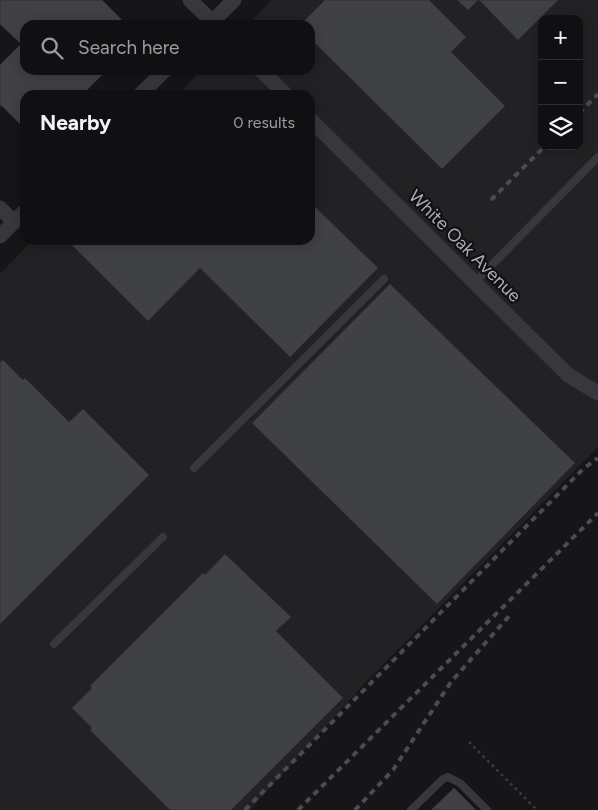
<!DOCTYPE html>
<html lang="en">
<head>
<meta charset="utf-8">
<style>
  :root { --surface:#101012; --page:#1e1e20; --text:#f1f3f6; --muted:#9c9d9f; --line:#303032 }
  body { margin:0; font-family:Figtree,sans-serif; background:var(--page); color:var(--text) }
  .controls { position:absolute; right:15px; top:15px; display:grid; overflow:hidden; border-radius:10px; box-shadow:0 2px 12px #0003 }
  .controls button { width:45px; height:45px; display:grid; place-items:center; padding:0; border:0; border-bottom:1px solid var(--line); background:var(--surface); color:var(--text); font:25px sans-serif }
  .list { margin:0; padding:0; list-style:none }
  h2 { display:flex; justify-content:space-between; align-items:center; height:65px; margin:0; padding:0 20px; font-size:21px }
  h2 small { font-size:16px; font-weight:400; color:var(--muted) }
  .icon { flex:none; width:28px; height:28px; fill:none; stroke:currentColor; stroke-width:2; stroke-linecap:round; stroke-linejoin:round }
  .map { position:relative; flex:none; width:598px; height:810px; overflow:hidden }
  .search { position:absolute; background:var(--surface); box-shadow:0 2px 12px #0003; left:20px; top:20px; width:295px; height:55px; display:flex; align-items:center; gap:12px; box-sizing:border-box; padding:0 18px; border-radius:15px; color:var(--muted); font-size:19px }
  .panel { position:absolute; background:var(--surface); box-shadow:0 2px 12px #0003; left:20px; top:90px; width:295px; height:155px; border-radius:15px }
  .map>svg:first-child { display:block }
  .built { fill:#222225; fill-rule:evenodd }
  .building { fill:#404145; stroke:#303034 }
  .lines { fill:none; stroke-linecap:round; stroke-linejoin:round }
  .path { stroke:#3d3f44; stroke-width:2.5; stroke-dasharray:2.5 4; stroke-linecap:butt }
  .service { stroke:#37383d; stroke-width:8 }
  .minor { stroke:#37383d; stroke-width:15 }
  .rail { stroke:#4a4c52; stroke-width:4; stroke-dasharray:6 5; stroke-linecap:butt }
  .labels { text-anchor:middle; stroke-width:4.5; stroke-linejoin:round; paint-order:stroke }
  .street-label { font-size:18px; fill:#a8adb8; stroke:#111113 }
</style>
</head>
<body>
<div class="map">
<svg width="598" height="810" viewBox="0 0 598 810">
  <rect width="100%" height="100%" fill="#161618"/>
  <path class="built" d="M272 0H598V447L365 683 250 810H0V274L33 240H310V95H177L202 70H310V25H247ZM542 19H579V146H542Z"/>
  <path class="building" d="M0 0H102L127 25H25V70H107L82 95H25V129L1 105 0 107V65L21 44 0 24Z
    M325 0H429L466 37 451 52 505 106 442 169 310 38V25H300Z
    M457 0H478L468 10Z
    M479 0H558L518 40Z
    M310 202 378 268 290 357 200 268 148 321 67 240H310Z
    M390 284 575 463 437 604 252 423Z
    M3 360 23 380 25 378 69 422 83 409 149 475 0 624V362Z
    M225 554 291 617 276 631 343 698 231 810H170L90 730 92 728 72 708 92 688 90 686 203 573 205 575Z
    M454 788 476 810H431Z"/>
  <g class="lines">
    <path class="path" d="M469 742 537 810"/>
    <path class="service" d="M475 282 598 157
      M194 468 384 279
      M54 644 163 537
      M411 810 443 779 448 777 460 783 487 810"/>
    <path class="minor" d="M190 0 216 25
      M209 25 234 0
      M261 70 286 95
      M140 95 165 70
      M310 119 568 375 598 393
      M0 208 14 222
      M0 236 25 211"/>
    <path class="rail" d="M579 113 598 94
      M491 200 545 146
      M245 810 583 469 598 458
      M298 810 598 513
      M355 810 393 770 451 682 510 615"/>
  </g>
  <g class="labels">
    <g class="street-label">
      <text transform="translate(465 246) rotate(45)" y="6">White Oak Avenue</text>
    </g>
  </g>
</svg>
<div class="controls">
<button>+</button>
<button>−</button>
<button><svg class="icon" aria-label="layers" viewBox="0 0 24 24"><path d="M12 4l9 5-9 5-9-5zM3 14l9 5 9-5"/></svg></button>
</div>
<div class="search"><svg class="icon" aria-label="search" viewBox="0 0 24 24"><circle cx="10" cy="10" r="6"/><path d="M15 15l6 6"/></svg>Search here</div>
<section class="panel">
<h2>Nearby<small>0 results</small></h2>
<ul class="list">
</ul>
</section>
</div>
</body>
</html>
